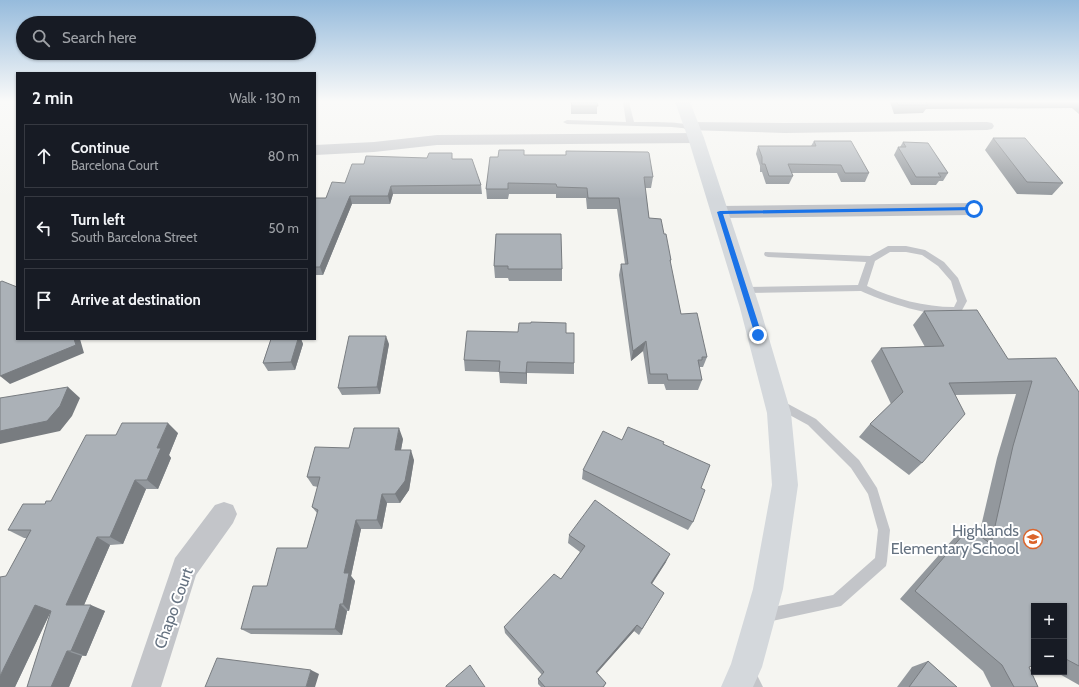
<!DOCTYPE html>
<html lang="en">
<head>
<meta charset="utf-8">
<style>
  :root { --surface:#171b24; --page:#20242c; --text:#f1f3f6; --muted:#9ea1a6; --line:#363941 }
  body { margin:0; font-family:Cabin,sans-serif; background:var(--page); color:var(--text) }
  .controls { position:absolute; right:12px; bottom:12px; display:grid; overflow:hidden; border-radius:0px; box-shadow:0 1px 3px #0004 }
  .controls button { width:36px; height:36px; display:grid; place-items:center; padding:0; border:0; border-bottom:1px solid var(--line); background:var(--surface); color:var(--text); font:20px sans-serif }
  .stop { position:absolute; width:12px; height:12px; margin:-9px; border:3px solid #1a73e8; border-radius:50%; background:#fff }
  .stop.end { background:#1a73e8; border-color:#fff; box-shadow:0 1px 4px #0008 }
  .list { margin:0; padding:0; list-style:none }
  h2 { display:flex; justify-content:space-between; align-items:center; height:52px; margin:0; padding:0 16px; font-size:17px }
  h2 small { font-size:13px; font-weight:400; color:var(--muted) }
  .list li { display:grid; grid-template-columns:26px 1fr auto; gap:12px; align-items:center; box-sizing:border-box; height:64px; margin:0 8px 8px; padding:0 8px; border:1px solid var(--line); border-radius:0px }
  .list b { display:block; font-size:15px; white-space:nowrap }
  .list p { margin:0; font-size:13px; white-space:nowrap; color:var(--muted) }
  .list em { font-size:13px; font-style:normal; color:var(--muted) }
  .icon { flex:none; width:22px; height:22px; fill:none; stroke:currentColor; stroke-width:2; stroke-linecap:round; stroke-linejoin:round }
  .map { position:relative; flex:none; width:1079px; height:687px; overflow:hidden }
  .search { position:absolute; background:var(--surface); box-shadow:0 1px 3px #0004; left:16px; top:16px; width:300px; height:44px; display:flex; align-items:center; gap:10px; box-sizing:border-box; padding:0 14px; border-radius:22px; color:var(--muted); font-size:15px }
  .panel { position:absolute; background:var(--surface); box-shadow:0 1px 3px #0004; left:16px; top:72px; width:300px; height:268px; border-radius:0px }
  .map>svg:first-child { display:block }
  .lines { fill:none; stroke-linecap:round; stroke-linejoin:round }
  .lane { fill:#c3c5c9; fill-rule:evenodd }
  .street { fill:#c3c5c9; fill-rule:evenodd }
  .secondary { fill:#d4d8dc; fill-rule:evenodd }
  .wall { fill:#93989d }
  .shaded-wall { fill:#787c80 }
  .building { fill:#abb1b7; stroke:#787c80 }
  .route { fill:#1a73e8 }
  .labels { text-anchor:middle; stroke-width:4; stroke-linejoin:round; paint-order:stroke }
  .near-poi-label { font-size:16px; fill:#657281; stroke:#fff; text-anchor:end }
  .near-street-label { font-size:16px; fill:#657281; stroke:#fff }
</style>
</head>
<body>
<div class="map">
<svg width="1079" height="687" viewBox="0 0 1079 687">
  <rect width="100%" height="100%" fill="#f5f5f1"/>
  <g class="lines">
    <path class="lane" d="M623 102H629L634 122C646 122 687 121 695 127L691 129 672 127 567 124 563 122 567 120 626 122Z
      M888 246H906L925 250 944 262 958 278 967 301 960 314C938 320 882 301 861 291L744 293 739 290 744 287 858 285 866 262 768 257 765 256 764 254 765 252 870 256ZM890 252H906L922 255 938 266 951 281 957 301 954 307C925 307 894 299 867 286L875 261Z
      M779 399 816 419 859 460 877 488 890 530 887 561 886 566 841 606 763 623 758 621 756 616 758 611 763 609 833 595 875 558 878 530 868 494 851 468 808 425 775 407 774 404 775 401Z
      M748 665 753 667 763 687H748L741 672 743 667Z"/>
    <path class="street" d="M691 122 785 123 987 122 992 123 994 126 992 129 987 130 785 133 686 130 683 127 686 124Z
      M696 133 701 135 704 138 701 141 696 143 437 145 374 152 315 155V145L374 142 437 135Z
      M974 203 980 205 983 209 980 213 974 215 720 218 714 216 711 212 714 208 720 206Z
      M224 502 233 505 237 514 233 523 196 575 161 687H131L175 558 215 505Z"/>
    <path class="secondary" d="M675 102H690L704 138 760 308 791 413 798 485 783 589 762 667 753 687H721L731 664 753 589 772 485 767 413 740 308 688 138Z"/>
  </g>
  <path class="wall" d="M571 102H597V114H571Z
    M890 102H1079V114L1072 108 926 109 923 113 894 114Z
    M993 138 1063 183 1052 195 1017 194 985 150Z
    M814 141 869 173 865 182H841L837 173H791L793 176 789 184H766L762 172H760V166L756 154 758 146H811Z
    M903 142 948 173 943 181H939L936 185H911L894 155 898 147H900Z
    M566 151 653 177 651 188H645L649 218 664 234 671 260 670 264 681 314 707 357 703 367H700L699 368 702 380 698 390H666L664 384H648L643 351 631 361 619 275 621 264H625L617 209H587L586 198H556V194H509L508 199H487L486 189 498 157 524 155H566Z
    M452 153V159L481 185 482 194H393L390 204H352L323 275H315V198H326L345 183 364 164 427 158Z
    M496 234 562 269V281H509L508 278H495L494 266Z
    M924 311 1008 359 1079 392V685L1056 672H1064V606L1029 667 1038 687H991L983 671 900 599 954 538 969 528 979 535 997 458 1016 394 955 395 922 463 909 475 859 437 870 424 891 404 871 361 881 348 925 347 913 325Z
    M566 333 574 363V374L527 373V384L500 383 499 372 465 371 464 360Z
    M271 339H301L303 344 295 370 268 371 263 363Z
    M389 344 380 394 342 395 338 388Z
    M178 433 169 455 171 458 158 489H146L123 544 110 545 84 605 105 611 86 656H82L69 687H27L51 611 15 687H0L26 538H24L8 530 45 504 51 501 116 435Z
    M403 439 401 450 414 460 409 490 400 503H387L382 529H361L351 576 355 581 349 611H347L342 635 251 634 241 629 267 586 307 548 317 513 312 507 318 487 313 486 307 477 349 448Z
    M622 440 663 444 701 488 693 522 688 530 582 479 583 470Z
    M569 535 666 562 652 584 664 593 639 635 634 631 597 673 606 683 604 687H541L538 684V679L542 675 505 633 504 627 561 579 580 552 568 543Z
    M928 661 957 687H897L912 667Z"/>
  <path class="shaded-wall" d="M391 186 393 194 390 204 388 196Z
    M350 196 352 204 323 275 320 267Z
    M386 336 389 344 380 394 377 387Z
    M74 339H80L84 353 10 384 0 376Z
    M298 339H301L303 344 295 370 291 362Z
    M646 341 643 351 631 361 633 351Z
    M527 362V384L526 373Z
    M68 387 80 398 72 416 60 431 0 444V431Z
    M168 423 178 433 169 455 171 458 158 489 147 480 157 448Z
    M399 428 403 439 399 460 395 450Z
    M411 450 414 460 409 490 400 503 395 494Z
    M135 480 146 489 123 544 110 537Z
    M382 494 387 503 382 529 377 520Z
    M356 520 361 529 351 576 355 581 349 611 343 604 344 573Z
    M97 537 110 545 81 612 66 605Z
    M670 554 666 562 647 591 651 583Z
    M340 604 347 611 342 635 335 629Z
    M35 605 51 611 15 687H0V676Z
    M91 605 105 611 86 656 71 651Z
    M637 625 634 631 594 676 596 672Z
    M67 651 82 656 69 687H51Z
    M311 670 319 674 315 687H306Z"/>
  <path class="building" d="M571 102H597L598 106H572Z
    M897 102H926L928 105H898Z
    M993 138H1025L1063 183 1027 182Z
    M814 141H851L869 173H845L841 165 788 164 793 176H769L765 164H762V157L758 146H816Z
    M903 142 928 143 948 173H938L941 177H916L898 147H906Z
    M499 150H524V155H566V151L648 152 649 153 653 177H644L649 218 661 219 664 234H666L671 260H670L681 314 697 313 707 357H702V360H698L702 380H668L667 374H650L646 341 633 351 621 264H628L619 198H588L587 188 557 187 556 184 508 183V189H486L490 157H498Z
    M429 153H452V159H472L481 185 391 186 388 196H350L320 267H315V198H326L332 182 345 183 352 164H364L366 156 427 158Z
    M496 234H561L562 269H508V266H494Z
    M2 281 17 287V339H74L76 345 0 376V282Z
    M977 310 1008 359 1056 358 1079 392V666L1064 658V606H1034V665L1029 667 1038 687H1014L1002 665 915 591 969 528 991 544 1013 446 1032 381 949 383 965 414 922 463 870 424 903 392 881 348 944 346 924 311Z
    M531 322 566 323V333H574V363L527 362 526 373 499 372 500 361 464 360 467 331 518 332 519 323H531Z
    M349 336H386L377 387 338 388Z
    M271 339H298L291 362 263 363Z
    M68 387 60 406 47 421 0 431V398Z
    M122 423H168L157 448H161L147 480H135L110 537H97L66 605H91L71 651H67L51 687H27L51 611 35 605 0 676V577L6 576 31 530H8L23 504H45L46 501H51L86 435H116Z
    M628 427 664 442 663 444 710 465 701 488 705 490 693 522 583 470 603 431 622 440Z
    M354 428H399L395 450H411L405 481 395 494H382L377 520H356L344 573H349L343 604H340L335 629H241L253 586H267L277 548H307L318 510 312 507 320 477H307L315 447 349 448Z
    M595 500 670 554 651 583 664 593 642 629 637 625 596 672 606 683 603 687H545L538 679 544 672 504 627 554 574 561 579 585 546 569 535Z
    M217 658 311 670 306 687H205Z
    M928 661 957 687H909Z
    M470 665 485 687H446V686Z"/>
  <linearGradient id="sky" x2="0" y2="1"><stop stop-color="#96bbdc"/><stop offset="0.51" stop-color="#fafaf9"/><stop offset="1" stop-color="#fafaf9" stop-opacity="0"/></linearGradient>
  <rect width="1079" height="199" fill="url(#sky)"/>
  <path class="route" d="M974 207 976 208V210L723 214 762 335 758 338 755 335 717 212 720 211Z"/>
  <defs>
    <g id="school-ring" transform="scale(1)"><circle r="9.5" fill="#fff" stroke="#db642b" stroke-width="1.5"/><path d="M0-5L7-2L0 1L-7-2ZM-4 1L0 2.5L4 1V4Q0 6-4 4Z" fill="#db642b"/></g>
  </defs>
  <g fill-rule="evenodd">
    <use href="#school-ring" x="1033" y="539"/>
  </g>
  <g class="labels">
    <g class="near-poi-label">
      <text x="1019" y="536">Highlands<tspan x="1019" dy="18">Elementary School</tspan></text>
    </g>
    <g class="near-street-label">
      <text transform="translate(173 608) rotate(-70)" y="6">Chapo Court</text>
    </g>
  </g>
</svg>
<div class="controls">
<button>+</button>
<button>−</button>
</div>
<div class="stop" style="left:974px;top:209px"></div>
<div class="stop end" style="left:758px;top:335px"></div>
<div class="search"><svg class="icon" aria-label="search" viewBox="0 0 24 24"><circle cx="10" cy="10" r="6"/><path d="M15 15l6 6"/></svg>Search here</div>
<section class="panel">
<h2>2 min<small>Walk · 130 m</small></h2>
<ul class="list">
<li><svg class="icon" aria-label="ahead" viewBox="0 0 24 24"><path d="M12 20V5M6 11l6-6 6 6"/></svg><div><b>Continue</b><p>Barcelona Court</p></div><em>80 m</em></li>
<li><svg class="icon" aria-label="left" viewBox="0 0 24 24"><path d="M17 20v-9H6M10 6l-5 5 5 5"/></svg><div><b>Turn left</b><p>South Barcelona Street</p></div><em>50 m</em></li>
<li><svg class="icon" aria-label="arrive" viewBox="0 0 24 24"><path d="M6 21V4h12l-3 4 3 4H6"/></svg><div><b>Arrive at destination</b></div></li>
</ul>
</section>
</div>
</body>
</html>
